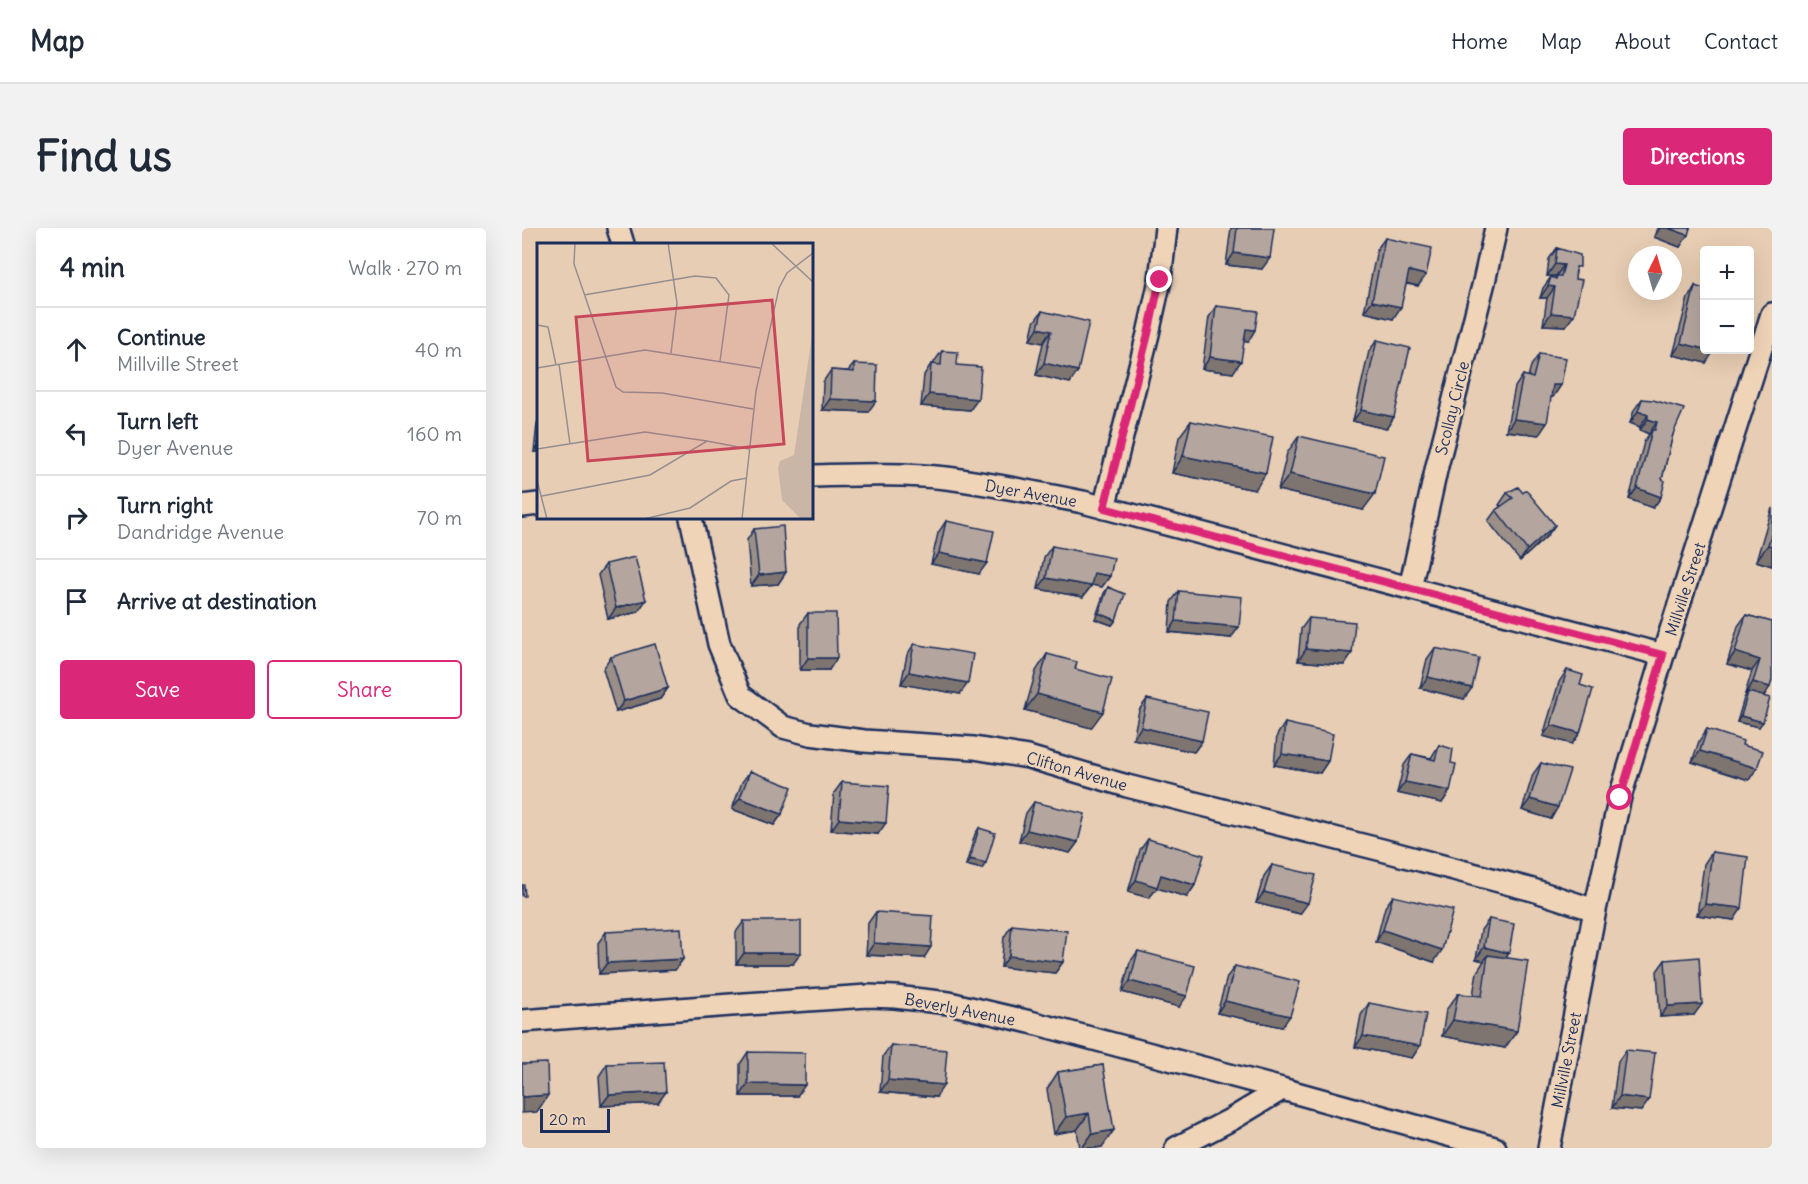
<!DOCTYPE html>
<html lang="en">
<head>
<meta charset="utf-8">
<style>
  :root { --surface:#fff; --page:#f2f2f3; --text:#1f2937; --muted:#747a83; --line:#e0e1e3; --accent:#db2777 }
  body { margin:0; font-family:Delius,sans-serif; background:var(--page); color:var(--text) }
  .controls { position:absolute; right:18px; top:18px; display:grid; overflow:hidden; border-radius:6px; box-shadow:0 6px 24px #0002 }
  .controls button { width:54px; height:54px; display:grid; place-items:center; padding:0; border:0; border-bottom:2px solid var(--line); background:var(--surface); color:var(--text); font:30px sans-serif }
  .compass { position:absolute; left:1106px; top:18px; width:54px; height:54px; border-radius:50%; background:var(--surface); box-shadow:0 6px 24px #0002; rotate:5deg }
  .scale { position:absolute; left:18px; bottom:15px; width:70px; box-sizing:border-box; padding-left:6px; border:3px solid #1b2f5e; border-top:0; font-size:16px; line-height:21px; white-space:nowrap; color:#1b2f5e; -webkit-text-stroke:4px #f0d4b7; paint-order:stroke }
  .stop { position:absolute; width:18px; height:18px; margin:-14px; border:4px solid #db2777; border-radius:50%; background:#fff }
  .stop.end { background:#db2777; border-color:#fff; box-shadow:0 2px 6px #0008 }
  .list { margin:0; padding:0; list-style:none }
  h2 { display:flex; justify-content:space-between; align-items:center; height:78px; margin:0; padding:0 24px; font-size:26px }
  h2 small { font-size:20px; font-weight:400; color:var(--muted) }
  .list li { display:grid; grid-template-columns:39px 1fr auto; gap:18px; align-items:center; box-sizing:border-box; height:84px; padding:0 24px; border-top:2px solid var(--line) }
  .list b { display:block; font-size:22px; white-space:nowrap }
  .list p { margin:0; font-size:20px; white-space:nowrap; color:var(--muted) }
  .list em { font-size:20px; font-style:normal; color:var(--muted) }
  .actions { display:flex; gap:12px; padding:18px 24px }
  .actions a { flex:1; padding:14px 0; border:2px solid var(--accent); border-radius:6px; text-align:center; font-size:21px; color:var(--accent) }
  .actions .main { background:var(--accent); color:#fff }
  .icon { flex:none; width:33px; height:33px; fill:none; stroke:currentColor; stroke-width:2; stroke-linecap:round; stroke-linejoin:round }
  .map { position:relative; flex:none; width:1250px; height:920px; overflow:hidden; border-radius:6px }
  header { display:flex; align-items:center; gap:36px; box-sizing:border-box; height:84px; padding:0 30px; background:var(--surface); border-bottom:2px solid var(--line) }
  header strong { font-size:28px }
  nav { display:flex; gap:33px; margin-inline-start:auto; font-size:21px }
  .intro { display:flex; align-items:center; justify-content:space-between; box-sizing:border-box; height:144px; padding:0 36px }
  h1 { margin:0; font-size:42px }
  .button { padding:15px 27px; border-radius:6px; background:var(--accent); color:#fff; font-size:21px; font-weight:700 }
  main { display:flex; gap:36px; padding:0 36px }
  aside { flex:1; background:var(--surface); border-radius:6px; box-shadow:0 6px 24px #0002 }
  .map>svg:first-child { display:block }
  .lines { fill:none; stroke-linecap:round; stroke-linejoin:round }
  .street-casing { stroke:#1b2f5e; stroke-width:26 }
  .street { stroke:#f0d4b7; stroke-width:21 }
  .wall { fill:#9b8f88; stroke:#1b2f5e; stroke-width:1.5 }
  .shaded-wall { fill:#7e746f; stroke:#1b2f5e; stroke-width:1.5 }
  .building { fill:#b4a69e; stroke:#1b2f5e; stroke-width:1.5 }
  .route { stroke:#db2777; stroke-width:8 }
  .labels { text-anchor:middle; stroke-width:5; stroke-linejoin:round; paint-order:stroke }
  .street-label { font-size:16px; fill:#1b2f5e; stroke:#f0d4b7 }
  .inset-road { fill:none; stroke:#958e91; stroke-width:1.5 }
  .view { fill:#c8485b; fill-opacity:0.15; stroke:#c8485b; stroke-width:3 }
  .inset-edge { fill:none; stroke:#1b2f5e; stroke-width:3 }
</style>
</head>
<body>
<header>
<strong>Map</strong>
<nav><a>Home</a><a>Map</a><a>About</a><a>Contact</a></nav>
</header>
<div class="intro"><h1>Find us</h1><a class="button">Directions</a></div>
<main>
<aside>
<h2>4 min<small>Walk · 270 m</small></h2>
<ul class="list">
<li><svg class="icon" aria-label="ahead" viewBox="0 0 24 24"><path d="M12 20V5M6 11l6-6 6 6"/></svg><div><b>Continue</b><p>Millville Street</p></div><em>40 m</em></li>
<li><svg class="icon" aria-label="left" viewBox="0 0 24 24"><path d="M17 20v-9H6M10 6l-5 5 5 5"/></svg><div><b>Turn left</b><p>Dyer Avenue</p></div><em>160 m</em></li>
<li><svg class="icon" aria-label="right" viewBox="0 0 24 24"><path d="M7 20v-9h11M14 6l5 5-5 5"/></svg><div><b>Turn right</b><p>Dandridge Avenue</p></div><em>70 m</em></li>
<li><svg class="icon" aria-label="arrive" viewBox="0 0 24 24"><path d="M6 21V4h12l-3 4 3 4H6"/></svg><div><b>Arrive at destination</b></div></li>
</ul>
<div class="actions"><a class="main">Save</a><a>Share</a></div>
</aside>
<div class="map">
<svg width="1250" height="920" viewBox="0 0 1250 920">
  <rect width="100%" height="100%" fill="#e7cdb3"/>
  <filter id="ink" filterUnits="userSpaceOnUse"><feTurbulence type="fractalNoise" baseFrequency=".0167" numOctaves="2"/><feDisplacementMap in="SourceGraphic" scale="12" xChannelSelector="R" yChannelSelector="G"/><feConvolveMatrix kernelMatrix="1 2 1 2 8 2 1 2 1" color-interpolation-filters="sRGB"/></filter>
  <g filter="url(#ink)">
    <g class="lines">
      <g class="street-casing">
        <path id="street" d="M96 0 101 16
          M290 248C334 247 380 245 424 250 470 256 516 265 561 274L1141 427
          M0 278 16 276
          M582 280 626 106 638 52 644 0
          M169 290 197 416 218 467 261 499 288 506 342 513 452 520 506 529 605 558 860 622 1011 662 1073 682
          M888 360 915 238 962 54 974 0
          M0 793 209 777 346 768 373 769 427 775 508 794 760 861
          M654 920 710 891 760 861 973 920
          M1027 920 1073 682 1098 569 1141 427 1250 86"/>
      </g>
      <use href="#street" class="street"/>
    </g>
    <path class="wall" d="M709 0H752L740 41 704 37Z
      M1135 0H1168L1158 19 1132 9Z
      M863 10 904 47 896 58 884 56 871 91 842 84 855 21Z
      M1035 20 1054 44 1044 98 1021 97 1025 70H1018L1021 60 1029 49 1033 51 1034 48H1025L1027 31Z
      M1173 58 1184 135 1151 127 1166 70Z
      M694 78 726 114 722 113 711 145 680 141 687 89Z
      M520 83 556 143 548 155 514 147 521 115 508 112 512 94Z
      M855 112 872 189 864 201 831 193 847 123Z
      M420 123 435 137 448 182 399 178 402 147 409 136H412V134Z
      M1017 126 1039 157 1031 169H1029L1017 207 984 203 993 159 1001 147 1006 149 1009 138Z
      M332 136 346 184 300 182 301 154 309 142 326 143Z
      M1120 171 1151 206 1140 251 1139 269 1131 280 1107 271 1122 214 1127 206 1118 202V199L1108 195 1112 182Z
      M16 193V224H12L15 196Z
      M669 193 733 262 650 245 657 209Z
      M777 208 841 282 756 262 765 225Z
      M985 265H1001L1033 297 1025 308 998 333 966 293 974 282 979 278 977 277Z
      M1250 280V338L1234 333Z
      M424 293 457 346 409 336 416 305Z
      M232 301 264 344 256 356 229 358 225 312Z
      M530 318 588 348 580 359 570 357 561 369 516 361 522 329Z
      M84 336 116 384 86 391 76 347Z
      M586 359 594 392 590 397 573 391 582 365Z
      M657 363 709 410 647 404 649 374Z
      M286 385 307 442H278V396Z
      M1224 387 1250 394 1242 468 1237 499 1215 494 1222 470 1225 466H1223L1230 443 1205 436 1216 398Z
      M787 390 830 425 822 437 776 433 779 401Z
      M392 416 438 466 379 456 385 427Z
      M913 420 942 471 898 460 905 431Z
      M525 426 553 441 569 500 503 482 514 443Z
      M89 429 146 460 138 471 94 484 81 441Z
      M1045 442 1058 457V505L1050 516 1021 508 1037 454Z
      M625 471 680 513 672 524 611 511 617 482Z
      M763 495 806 533 798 545 752 537 755 507Z
      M1185 501 1220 517 1227 552 1170 534 1177 513Z
      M917 517 929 535 928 563 920 575 875 565 882 537 890 526 909 530Z
      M1019 535 1029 591 1000 582 1011 546Z
      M228 543 260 586 252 597 210 581 220 554Z
      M320 554 356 606 309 602 312 565Z
      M512 574 556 614 548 625 497 613 504 585Z
      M457 600 460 641 444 637 453 606Z
      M626 611 673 657 665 669 635 660 627 670 606 664 618 622Z
      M1190 624 1212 692 1175 687 1182 636Z
      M750 637 778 686 734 675 742 648Z
      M871 668 912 734 854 714 863 679Z
      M354 684 402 730 344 727 346 695Z
      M967 691 987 725 984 730 983 820 920 808 924 782 936 766 951 767 955 744 962 733 954 731 959 702Z
      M222 693 271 736H214V704Z
      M490 697 541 734 533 745 479 739 482 709Z
      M84 704 161 731 153 742 77 746 76 715Z
      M616 723 657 779 600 764 608 734Z
      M1143 732 1172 787 1138 789 1135 743Z
      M713 738 760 799 695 785 705 749Z
      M847 775 898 818 890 830 833 819 839 787Z
      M369 817 414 869 358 864 361 828Z
      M1104 822 1127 872 1119 883 1090 880 1096 833Z
      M226 824 275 868H218V836Z
      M85 836 136 875 79 878 77 848Z
      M581 837 580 919 573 920H558L555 902 532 906 525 861 536 844Z"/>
    <path class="shaded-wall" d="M1138 0H1146L1166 7 1158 19 1132 9Z
      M712 25 748 30 740 41 704 37Z
      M1033 36 1042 37 1034 48H1025Z
      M887 43 904 47 896 58 879 54Z
      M1026 58 1033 59 1025 70H1018Z
      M850 73 879 79 871 91 842 84Z
      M1029 85 1052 87 1044 98 1021 97Z
      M516 100 529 103 521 115 508 112Z
      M724 101 733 102 726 114 716 113Z
      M1159 115 1192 123 1184 135 1151 127Z
      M688 129 719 133 711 145 680 141Z
      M522 135 556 143 548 155 514 147Z
      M1031 157H1039L1031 169 1023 168Z
      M407 166 456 171 448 182 399 178Z
      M308 171 354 173 346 184 300 182Z
      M839 182 872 189 864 201 831 193Z
      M1116 183 1126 187 1118 199 1108 195Z
      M992 191 1025 195 1017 207 984 203Z
      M1126 191 1135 194 1127 206 1118 202Z
      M16 218V224H12Z
      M661 228 744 245 733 262 650 245Z
      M768 246 853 266 841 282 756 262Z
      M1115 260 1139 269 1131 280 1107 271Z
      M1033 297 1025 308 998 333 1005 322Z
      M1246 317 1250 318V338L1234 333Z
      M417 325 465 335 457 346 409 336Z
      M264 344 256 356 229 358 237 347Z
      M572 345 588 348 580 359 564 356Z
      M524 350 569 358 561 369 516 361Z
      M124 372 116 384 86 391 94 380Z
      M577 385 594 392 590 397 573 391Z
      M654 393 717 399 709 410 647 404Z
      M784 421 830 425 822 437 776 433Z
      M1213 424 1238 432 1230 443 1205 436Z
      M286 430H315L307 442H278Z
      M387 444 446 455 438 466 379 456Z
      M906 449 950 460 942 471 898 460Z
      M1231 454 1248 459 1240 471 1226 464 1225 466H1223Z
      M146 460 138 471 94 484 102 473Z
      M515 466 581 484 569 500 503 482Z
      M1219 488 1241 494 1237 499 1215 494Z
      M1029 497 1058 505 1050 516 1021 508Z
      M619 499 680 513 672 524 611 511Z
      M1178 523 1235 540 1227 552 1170 534Z
      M760 526 806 533 798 545 752 537Z
      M883 554 928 563 920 575 875 565Z
      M218 570 260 586 252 597 210 581Z
      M1008 571 1036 579 1029 591 1000 582Z
      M317 591 364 595 356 606 309 602Z
      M505 602 556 614 548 625 497 613Z
      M448 631 464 635 460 641 444 637Z
      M639 647 673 657 665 669 635 660 627 670 606 664 614 652Z
      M742 664 786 675 778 686 734 675Z
      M1183 676 1220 680 1212 692 1175 687Z
      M861 702 920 722 912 734 854 714Z
      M352 715 409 719 402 730 344 727Z
      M962 719 987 725 979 736 966 727 962 733 954 731Z
      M222 725H279L271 736H214Z
      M487 728 541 734 533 745 479 739Z
      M161 731 153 742 77 746 85 735Z
      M608 753 665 768 657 779 600 764Z
      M703 773 768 788 760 799 695 785Z
      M1180 776 1172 787 1138 789 1146 778Z
      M931 792 995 803 983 820 920 808Z
      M841 808 898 818 890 830 833 819Z
      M366 852 422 857 414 869 358 864Z
      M226 856 283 857 275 868H218Z
      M144 864 136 875 79 878 87 867Z
      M26 867 15 884 0 885V869Z
      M1098 868 1127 872 1119 883 1090 880Z
      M567 885 555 902 532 906 544 889Z
      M592 902 580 919 573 920H560L570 906Z"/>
    <path class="building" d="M715 0H752L748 30 712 25Z
      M1146 0H1168L1166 7Z
      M863 10 910 20 904 47 887 43 879 79 850 73Z
      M1035 20 1058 27V39H1054L1053 51 1060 52 1052 87 1029 85 1033 59 1026 58 1029 49 1034 51 1035 48H1039L1042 37 1033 36Z
      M1173 58 1182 61V121L1159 115Z
      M694 78 736 83 733 102 724 101 719 133 688 129Z
      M520 83 567 94 556 143 522 135 529 103 516 100Z
      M855 112 888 120 872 189 839 182Z
      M420 123 436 124 435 137 459 139 456 171 407 166 409 136 419 137Z
      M1017 126 1044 130 1039 157H1031L1025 195 992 191 1001 147 1011 150Z
      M332 136 355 137 354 173 308 171 309 142 332 144Z
      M1120 171 1131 172 1162 181 1151 206 1140 251 1143 253 1139 269 1115 260 1130 202H1133L1135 194 1126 191V187L1116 183Z
      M669 193 751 209 744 245 661 228Z
      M777 208 862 228 853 266 768 246Z
      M996 259 1001 265 1004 262 1033 297 1005 322 974 282 991 270 985 265Z
      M424 293 472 303 465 335 417 325Z
      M261 298 264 344 237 347 232 301Z
      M1250 303V318L1246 317Z
      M530 318 592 330 588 348 572 345 569 358 524 350Z
      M113 329 124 372 94 380 84 336Z
      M586 359 603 366 594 392 577 385Z
      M657 363 720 369 717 399 654 393Z
      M286 385H314L315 430H286Z
      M1224 387 1250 394V452L1248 459 1231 454 1238 432 1213 424Z
      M787 390 833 394 830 425 784 421Z
      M133 416 146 460 102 473 89 429Z
      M392 416 451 426 446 455 387 444Z
      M913 420 957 430 950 460 906 449Z
      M525 426 555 434 553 441 590 451 581 484 515 466Z
      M1045 442 1061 447 1058 457 1071 461 1058 505 1029 497Z
      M1226 464 1248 470 1241 494 1219 488Z
      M625 471 686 484 680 513 619 499Z
      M763 495 811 506 806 533 760 526Z
      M1185 501 1221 513 1220 517 1241 523 1235 540 1178 523Z
      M917 517 931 521 929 535 934 536 928 563 883 554 890 526 913 532Z
      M1019 535 1048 542 1036 579 1008 571Z
      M228 543 270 559 260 586 218 570Z
      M320 554 367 558 364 595 317 591Z
      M512 574 563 586 556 614 505 602Z
      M457 600 473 605 464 635 448 631Z
      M626 611 682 627 673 657 639 647 635 659 614 652Z
      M1190 624 1226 629 1220 680 1183 676Z
      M750 637 794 647 786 675 742 664Z
      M0 657H2L3 668H0Z
      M871 668 931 682 920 722 861 702Z
      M354 684 411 688 409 719 352 715Z
      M967 691 992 696 987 725 962 719Z
      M222 693H279V725H222Z
      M490 697 545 703 541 734 487 728Z
      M159 700 161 731 85 735 84 704Z
      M616 723 673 738 665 768 608 753Z
      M966 727 1006 733 995 803 931 792 936 766 960 768Z
      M1177 729 1180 776 1146 778 1143 732Z
      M713 738 778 754 768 788 703 773Z
      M847 775 904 786 898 818 841 808Z
      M369 817 425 822 422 857 366 852Z
      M1104 822 1133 825 1127 872 1098 868Z
      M226 824 283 825V857L226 856Z
      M142 834 144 864 87 867 85 836Z
      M25 835 26 867 0 869V836Z
      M581 837 592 902 570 906 567 885 544 889 536 844Z"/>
  </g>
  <g class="lines" filter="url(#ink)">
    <path class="route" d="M638 52 626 106 582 280 1141 427 1098 570"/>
  </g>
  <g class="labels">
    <g class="street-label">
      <text transform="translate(930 180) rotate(-76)" y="6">Scollay Circle</text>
      <text transform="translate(509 265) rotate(10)" y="6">Dyer Avenue</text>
      <text transform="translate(1163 361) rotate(-72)" y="6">Millville Street</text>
      <text transform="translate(555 543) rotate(16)" y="6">Clifton Avenue</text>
      <text transform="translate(438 781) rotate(11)" y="6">Beverly Avenue</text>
      <text transform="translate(1044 832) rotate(-79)" y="6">Millville Street</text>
    </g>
  </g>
  <g transform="translate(15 15)">
    <rect width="276" height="276" fill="#e7cdb3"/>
    <path d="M276 87V276H264L245 257 241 225 243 218 257 212Z" fill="#cab6a7"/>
    <path class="inset-road" d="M38 0 37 21 79 144 86 149 125 150 216 166M131 0 140 60 134 110M234 0 276 39M47 52 158 33 179 35 192 52 183 118M0 82 11 84 19 122M22 121 33 201M0 125 108 107 223 125M0 206 108 189 170 198M0 237 10 276M5 253 113 232 170 198 212 206M107 276 153 265 194 238 210 235M205 276 219 148 242 45 250 30 276 10"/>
    <path class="view" d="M235 57 247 201 51 218 39 74Z"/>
    <rect width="276" height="276" class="inset-edge"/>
  </g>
</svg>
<div class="controls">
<button>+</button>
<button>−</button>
</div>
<svg class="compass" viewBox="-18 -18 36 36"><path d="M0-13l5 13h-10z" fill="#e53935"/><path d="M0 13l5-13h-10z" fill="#747a83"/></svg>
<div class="scale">20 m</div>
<div class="stop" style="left:1098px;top:570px"></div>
<div class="stop end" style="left:638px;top:52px"></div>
</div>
</main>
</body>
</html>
